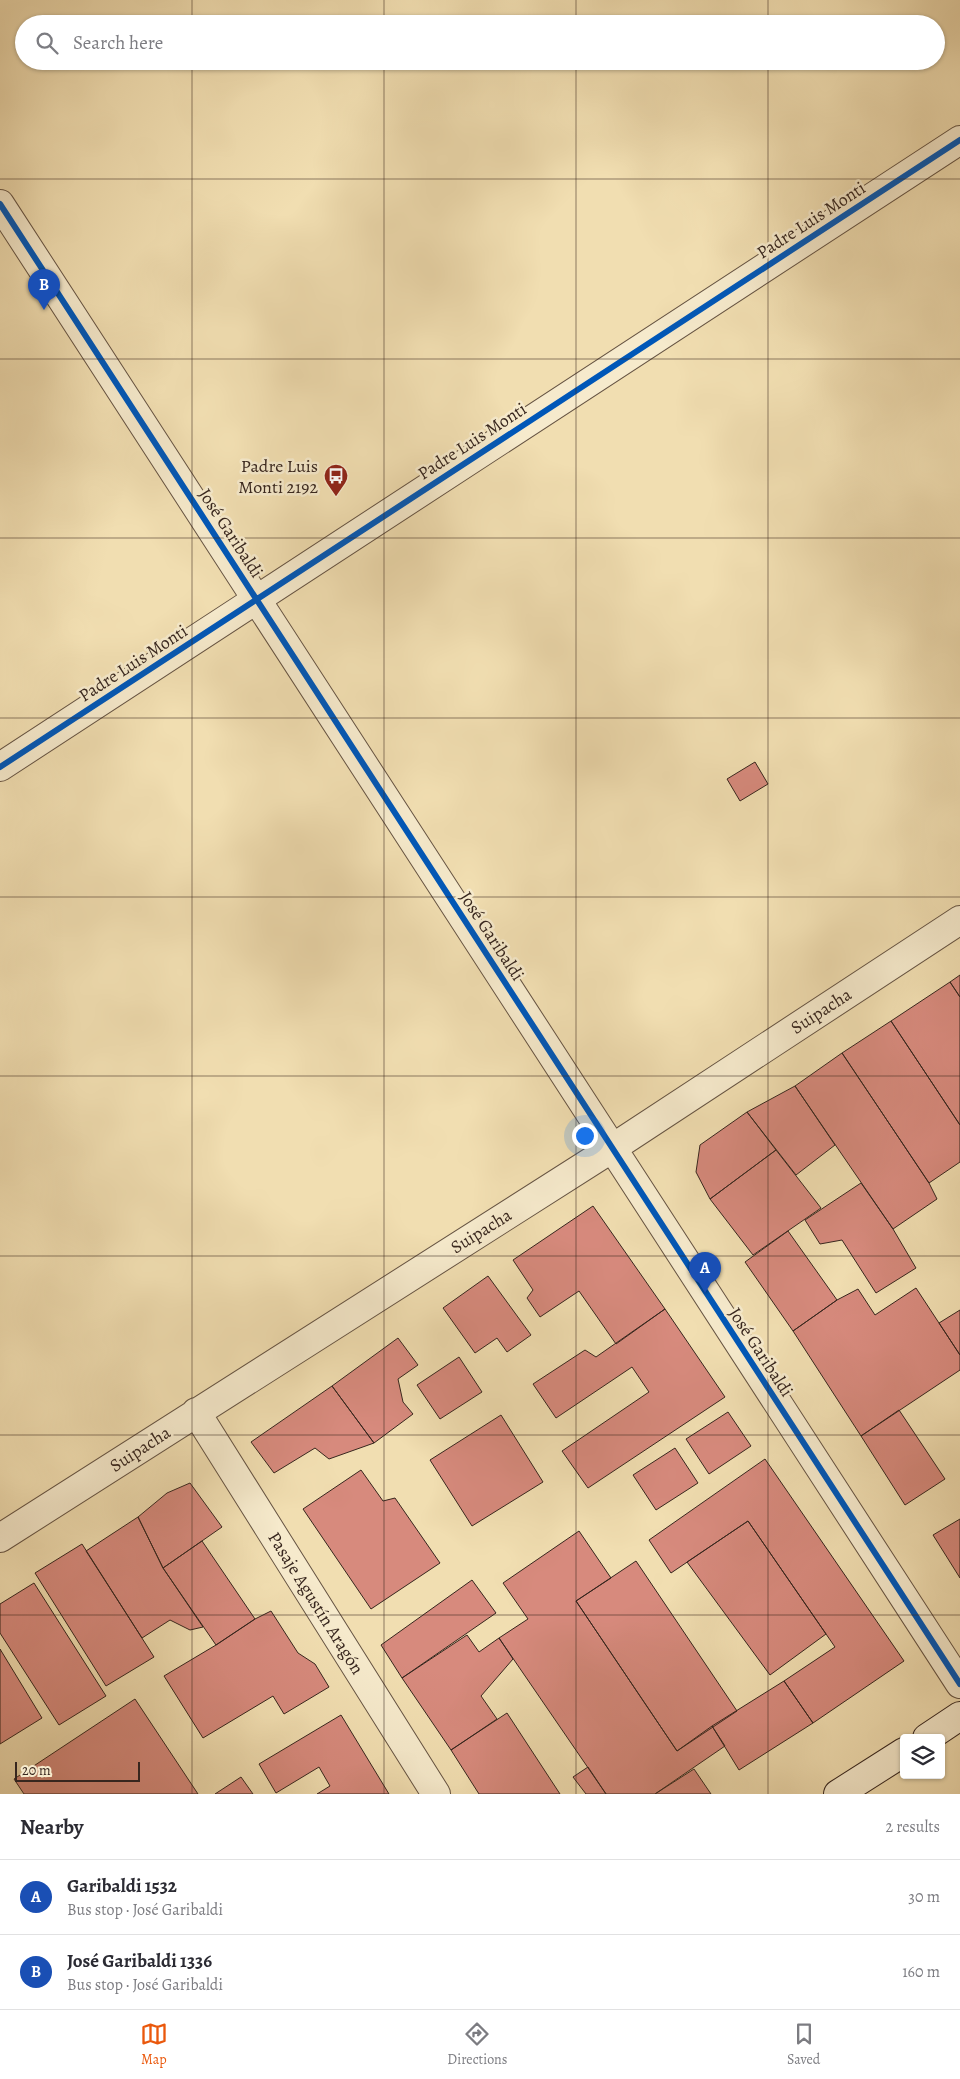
<!DOCTYPE html>
<html lang="en">
<head>
<meta charset="utf-8">
<style>
	body { margin:0; font-family:Alegreya,serif; background:#f7f7f7; color:#2b2b33 }
	.controls { position:absolute; right:15px; bottom:15px; display:grid; overflow:hidden; border-radius:5px; box-shadow:0 1px 4px #0004 }
	.controls button { width:45px; height:45px; display:grid; place-items:center; padding:0; border:0; border-bottom:1px solid #e1e1e2; background:#fff; color:#2b2b33; font:25px sans-serif }
	.scale { position:absolute; left:15px; bottom:12px; width:125px; box-sizing:border-box; padding-left:5px; border:2px solid #37261e; border-top:0; font-size:14px; line-height:18px; white-space:nowrap; color:#37261e; -webkit-text-stroke:4px #f6eacc; paint-order:stroke }
	.you { position:absolute; left:584px; top:1135px; width:18px; height:18px; margin:-12px; border:4px solid #fff; border-radius:50%; background:#1a73e8; box-shadow:0 0 0 8px #1a73e833 }
	.badge { display:grid; place-items:center; width:32px; height:32px; border-radius:50%; background:#ea580c; color:#fff; font-size:16px; font-weight:700 }
	.pin { position:absolute; translate:-50% -41px; filter:drop-shadow(0 1px 2px #0008) }
	.pin::after { content:''; position:absolute; top:26px; width:18px; height:15px; background:inherit; clip-path:polygon(0 0,100% 0,50% 100%) }
	.list { margin:0; padding:0; list-style:none }
	h2 { display:flex; justify-content:space-between; align-items:center; height:65px; margin:0; padding:0 20px; font-size:21px }
	h2 small { font-size:16px; font-weight:400; color:#7c7c81 }
	.list li { display:grid; grid-template-columns:32px 1fr auto; gap:15px; align-items:center; box-sizing:border-box; height:75px; padding:0 20px; border-top:1px solid #e1e1e2 }
	.list b { display:block; font-size:19px; white-space:nowrap }
	.list p { margin:0; font-size:16px; white-space:nowrap; color:#7c7c81 }
	.list em { font-size:16px; font-style:normal; color:#7c7c81 }
	.icon { flex:none; width:28px; height:28px; fill:none; stroke:currentColor; stroke-width:2; stroke-linecap:round; stroke-linejoin:round }
	.map { position:relative; flex:none; width:960px; height:1794px; overflow:hidden }
	.search { position:absolute; background:#fff; box-shadow:0 1px 4px #0004; left:15px; right:15px; top:15px; height:55px; display:flex; align-items:center; gap:12px; box-sizing:border-box; padding:0 18px; border-radius:28px; color:#7c7c81; font-size:19px }
	.sheet { height:215px; background:#fff }
	nav { display:flex; justify-content:space-around; align-items:center; box-sizing:border-box; height:70px; border-top:1px solid #e1e1e2; background:#fff; font-size:14px; color:#7c7c81 }
	nav a { display:grid; justify-items:center; gap:2px }
	nav .on { color:#ea580c }
	.map>svg:first-child { display:block }
	.building { fill:#d78a7d; stroke:#37261e }
	.lines { fill:none; stroke-linecap:round; stroke-linejoin:round }
	.minor-casing { stroke:#665443; stroke-width:30 }
	.secondary-casing { stroke:#37261e; stroke-width:30 }
	.minor { stroke:#f6eacc; stroke-width:28 }
	.secondary { stroke:#f6eacc; stroke-width:28 }
	.cycleway-casing { stroke:#f6eacc; stroke-width:9 }
	.cycleway { stroke:#0057b8; stroke-width:6 }
	.grid { fill:none; stroke:#37261e; stroke-width:1; stroke-opacity:0.55 }
	.labels { text-anchor:middle; dominant-baseline:central; stroke-width:5; stroke-linejoin:round; paint-order:stroke }
	.street-label { font-size:18px; fill:#37261e; stroke:#f6eacc }
	.poi-label { font-size:18px; fill:#37261e; stroke:#f6eacc; text-anchor:end }
</style>
</head>
<body>
<div class="map">
<svg width="960" height="1794" viewBox="0 0 960 1794">
	<rect width="100%" height="100%" fill="#f1deb1"/>
	<filter id="stains"><feTurbulence type="fractalNoise" baseFrequency=".004" numOctaves="4"/><feColorMatrix values="0 0 0 0 .2 0 0 0 0 .09 0 0 0 0 .02 0 0 0 .5 -.17"/></filter>
	<radialGradient id="worn" r=".72"><stop offset=".6" stop-color="#630" stop-opacity="0"/><stop offset="1" stop-color="#630" stop-opacity=".3"/></radialGradient>
	<!-- building -->
	<path class="building" d="M 755,762 L 768,784 L 740,801 L 727,779 Z
		M 960,975 L 960,997 L 950,982 Z
		M 950,982 L 960,997 L 960,1125 L 891,1021 Z
		M 891,1021 L 960,1125 L 960,1162 L 929,1183 L 842,1053 Z
		M 842,1053 L 929,1183 L 937,1199 L 893,1229 L 795,1086 Z
		M 795,1086 L 835,1145 L 796,1175 L 747,1112 Z
		M 747,1112 L 776,1150 L 710,1199 L 696,1172 L 700,1145 Z
		M 776,1150 L 821,1208 L 753,1255 L 710,1199 Z
		M 861,1183 L 893,1229 L 916,1268 L 876,1293 L 842,1240 L 820,1244 L 805,1220 Z
		M 593,1206 L 665,1309 L 616,1344 L 579,1291 L 540,1317 L 527,1298 L 533,1290 L 513,1260 Z
		M 788,1231 L 837,1300 L 793,1331 L 745,1262 Z
		M 488,1276 L 531,1335 L 507,1352 L 497,1338 L 475,1353 L 443,1308 Z
		M 916,1288 L 960,1355 L 960,1370 L 861,1436 L 793,1331 L 837,1300 L 858,1289 L 875,1315 Z
		M 665,1309 L 725,1397 L 588,1488 L 562,1451 L 649,1392 L 632,1367 L 556,1418 L 533,1384 L 585,1350 L 596,1357 Z
		M 960,1310 L 960,1355 L 939,1323 Z
		M 398,1338 L 418,1365 L 398,1379 L 403,1402 L 413,1414 L 374,1443 L 332,1386 Z
		M 459,1357 L 482,1392 L 440,1419 L 417,1385 Z
		M 332,1386 L 374,1443 L 329,1459 L 315,1448 L 274,1473 L 251,1442 Z
		M 899,1410 L 945,1479 L 905,1505 L 861,1436 Z
		M 728,1412 L 751,1446 L 709,1474 L 686,1439 Z
		M 501,1415 L 543,1482 L 472,1526 L 430,1460 Z
		M 675,1448 L 698,1483 L 656,1510 L 633,1475 Z
		M 765,1459 L 904,1661 L 813,1723 L 784,1681 L 835,1647 L 748,1521 L 671,1573 L 649,1540 Z
		M 361,1470 L 383,1501 L 395,1498 L 440,1563 L 371,1609 L 303,1509 Z
		M 190,1483 L 222,1527 L 163,1568 L 138,1517 L 167,1493 Z
		M 138,1517 L 163,1568 L 203,1627 L 190,1630 L 170,1620 L 142,1638 L 86,1551 Z
		M 960,1519 L 960,1578 L 933,1535 Z
		M 748,1521 L 826,1634 L 770,1675 L 687,1562 Z
		M 579,1531 L 611,1578 L 576,1601 L 677,1751 L 712,1726 L 725,1746 L 655,1794 L 606,1794 L 499,1638 L 528,1619 L 503,1583 Z
		M 202,1541 L 255,1619 L 216,1645 L 163,1568 Z
		M 82,1544 L 154,1657 L 106,1686 L 35,1573 Z
		M 636,1561 L 737,1711 L 677,1751 L 576,1601 Z
		M 472,1580 L 496,1613 L 402,1678 L 381,1645 Z
		M 34,1583 L 106,1696 L 59,1725 L 0,1633 L 0,1604 Z
		M 271,1611 L 298,1653 L 315,1664 L 329,1687 L 284,1714 L 273,1696 L 203,1738 L 164,1676 L 216,1645 L 255,1619 Z
		M 467,1635 L 479,1652 L 499,1638 L 513,1659 L 481,1696 L 497,1719 L 451,1750 L 402,1678 Z
		M 0,1649 L 42,1718 L 0,1744 Z
		M 784,1681 L 813,1723 L 739,1770 L 712,1726 Z
		M 135,1699 L 198,1794 L 24,1794 L 14,1779 Z
		M 507,1713 L 560,1794 L 479,1794 L 451,1750 Z
		M 341,1715 L 389,1794 L 317,1794 L 330,1786 L 319,1767 L 276,1793 L 259,1764 Z
		M 588,1767 L 606,1794 L 586,1794 L 573,1777 Z
		M 694,1769 L 711,1794 L 655,1794 Z
		M 241,1777 L 253,1794 L 215,1794 Z"/>
	<g class="lines">
		<defs>
			<path id="minor" d="M 0,204 L 960,1684
				M 0,767 L 960,140
				M 196,1412 L 436,1794
				M 0,1538 L 611,1149 L 960,920"/>
			<path id="secondary" d="M 927,1738 L 960,1716
				M 838,1794 L 904,1752"/>
		</defs>
		<!-- minor casing -->
		<use href="#minor" class="minor-casing"/>
		<!-- secondary casing -->
		<use href="#secondary" class="secondary-casing"/>
		<!-- minor -->
		<use href="#minor" class="minor"/>
		<!-- secondary -->
		<use href="#secondary" class="secondary"/>
		<defs>
			<path id="cycleway" d="M 0,204 L 960,1684
				M 0,767 L 960,140"/>
		</defs>
		<!-- cycleway casing -->
		<use href="#cycleway" class="cycleway-casing"/>
		<!-- cycleway -->
		<use href="#cycleway" class="cycleway"/>
	</g>
	<!-- grid -->
	<path class="grid" d="M 192,0 L 192,24M 384,0 L 384,24M 576,0 L 576,24M 768,0 L 768,24M 192,61 L 192,1794M 384,61 L 384,1794M 576,61 L 576,1794M 768,61 L 768,1794M 0,179 L 960,179M 0,359 L 960,359M 0,538 L 960,538M 0,718 L 960,718M 0,897 L 960,897M 0,1076 L 960,1076M 0,1256 L 960,1256M 0,1435 L 960,1435M 0,1615 L 960,1615"/>
	<!-- icons -->
	<defs>
		<symbol id="bus-pin" viewBox="-11 -11 22 30"><path d="M0 17L-7.5 6A9.5 9.5 0 1 1 7.5 6Z" fill="#8f2418" stroke="#f6eacc"/><path d="M-5-6H5V4H4V6H2V4H-2V6H-4V4H-5ZM-3.5-4V0h7V-4ZM-3.5 1.2v1.5H-2V1.2ZM2 1.2v1.5H3.5V1.2Z" fill="#fff"/></symbol>
	</defs>
	<g fill-rule="evenodd">
		<use href="#bus-pin" x="322" y="462" width="28" height="38"/>
	</g>
	<g class="labels">
		<!-- street labels -->
		<g class="street-label">
			<text transform="translate(811 220) rotate(-33)">Padre Luis Monti</text>
			<text transform="translate(472 441) rotate(-33)">Padre Luis Monti</text>
			<text transform="translate(231 533) rotate(57)">José Garibaldi</text>
			<text transform="translate(133 663) rotate(-33)">Padre Luis Monti</text>
			<text transform="translate(492 936) rotate(57)">José Garibaldi</text>
			<text transform="translate(821 1011) rotate(-33)">Suipacha</text>
			<text transform="translate(481 1231) rotate(-32)">Suipacha</text>
			<text transform="translate(761 1352) rotate(57)">José Garibaldi</text>
			<text transform="translate(140 1449) rotate(-33)">Suipacha</text>
			<text transform="translate(316 1603) rotate(58)">Pasaje Agustín Aragón</text>
		</g>
		<!-- poi labels -->
		<g class="poi-label">
			<text x="318" y="466">Padre Luis<tspan x="318" dy="21">Monti 2192</tspan></text>
		</g>
	</g>
	<rect width="100%" height="100%" filter="url(#stains)"/>
	<rect width="100%" height="100%" fill="url(#worn)"/>
</svg>
<div class="controls">
<button><svg class="icon" aria-label="layers" viewBox="0 0 24 24"><path d="M12 4l9 5-9 5-9-5zM3 14l9 5 9-5"/></svg></button>
</div>
<div class="scale">20 m</div>
<div class="you"></div>
<div class="pin badge" style="left:705px;top:1293px;background:#1a4fb4">A</div>
<div class="pin badge" style="left:44px;top:310px;background:#1a4fb4">B</div>
<div class="search"><svg class="icon" aria-label="search" viewBox="0 0 24 24"><circle cx="10" cy="10" r="6"/><path d="M15 15l6 6"/></svg>Search here</div>
</div>
<section class="sheet">
<h2>Nearby<small>2 results</small></h2>
<ul class="list">
<li><span class="badge" style="background:#1a4fb4">A</span><div><b>Garibaldi 1532</b><p>Bus stop · José Garibaldi</p></div><em>30 m</em></li>
<li><span class="badge" style="background:#1a4fb4">B</span><div><b>José Garibaldi 1336</b><p>Bus stop · José Garibaldi</p></div><em>160 m</em></li>
</ul>
</section>
<nav>
<a class="on"><svg class="icon" aria-label="map" viewBox="0 0 24 24"><path d="M3 6l6-2 6 2 6-2v14l-6 2-6-2-6 2zM9 4v14M15 6v14"/></svg>Map</a>
<a><svg class="icon" aria-label="directions" viewBox="0 0 24 24"><path d="M12 3l9 9-9 9-9-9zM9 14v-3h6M13 9l2 2-2 2"/></svg>Directions</a>
<a><svg class="icon" aria-label="saved" viewBox="0 0 24 24"><path d="M7 4h10v16l-5-4-5 4z"/></svg>Saved</a>
</nav>
</body>
</html>
